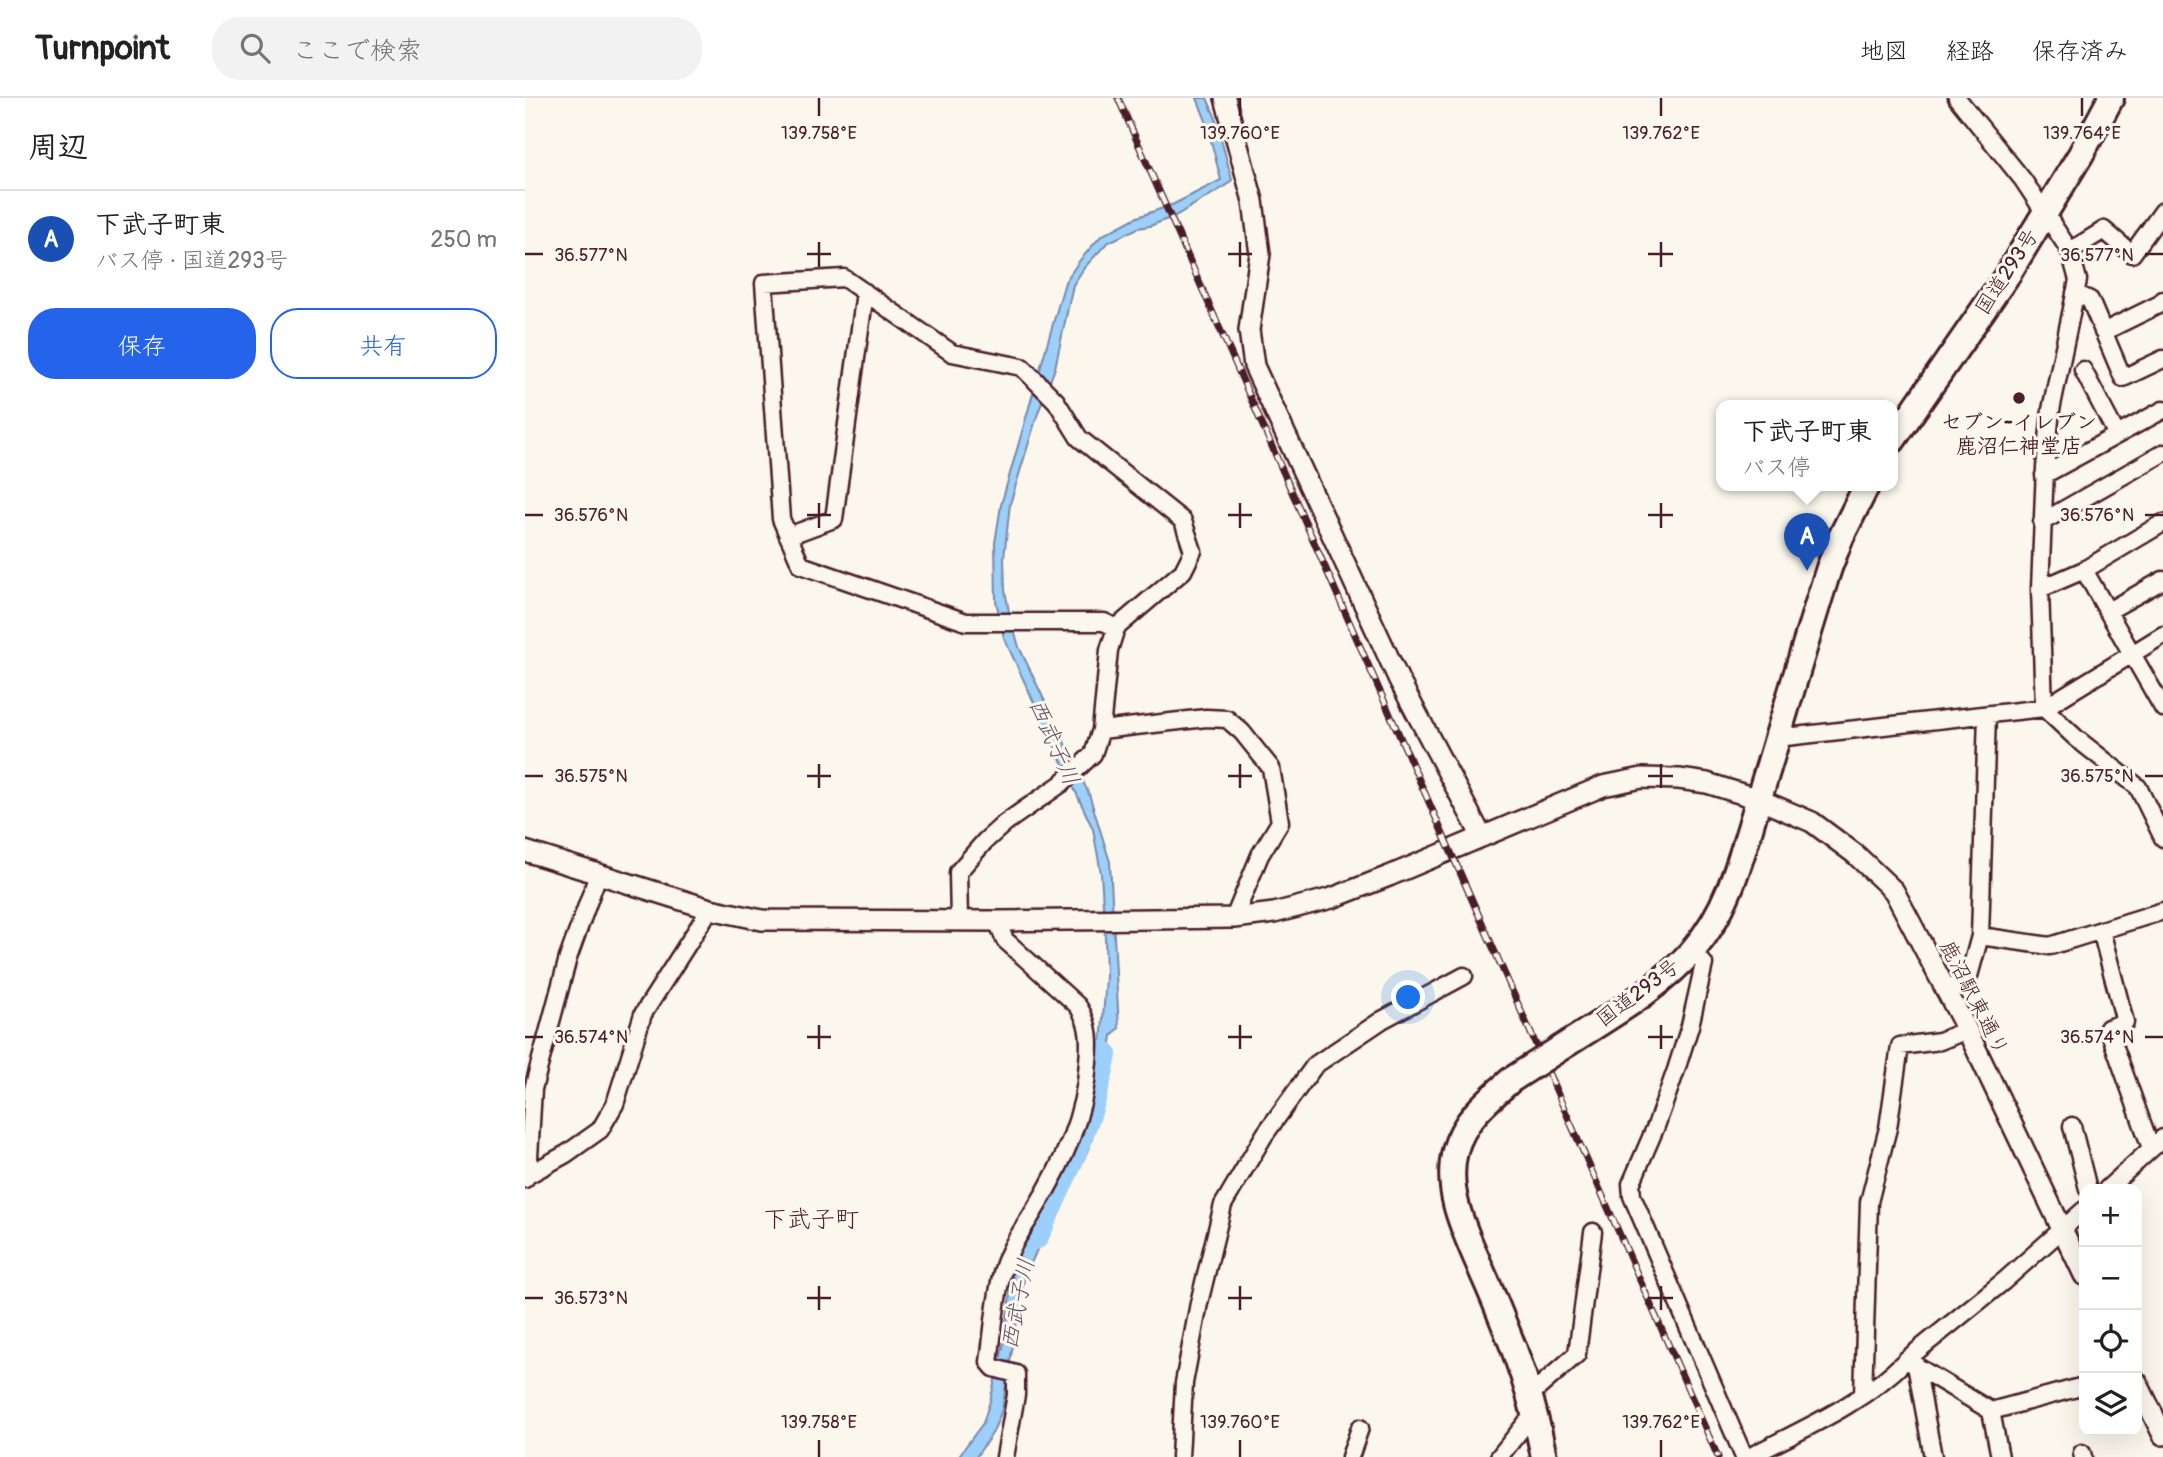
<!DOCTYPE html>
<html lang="ja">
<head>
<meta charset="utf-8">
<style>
	body { margin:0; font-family:Pangolin,"Klee One",sans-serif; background:#f2f2f2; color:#222 }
	.controls { position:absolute; right:21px; bottom:21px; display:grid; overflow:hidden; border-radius:14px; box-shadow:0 7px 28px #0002 }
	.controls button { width:63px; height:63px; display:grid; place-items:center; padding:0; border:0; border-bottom:2px solid #e0e0e0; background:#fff; color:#222; font:35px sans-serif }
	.you { position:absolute; left:884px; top:900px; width:24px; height:24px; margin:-18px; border:5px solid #fff; border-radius:50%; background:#1a73e8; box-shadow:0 0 0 10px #1a73e833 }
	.badge { display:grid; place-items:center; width:46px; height:46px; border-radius:50%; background:#2563eb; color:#fff; font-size:23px; font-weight:700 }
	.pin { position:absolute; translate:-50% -58px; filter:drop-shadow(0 2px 4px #0008) }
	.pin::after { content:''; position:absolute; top:37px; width:24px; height:21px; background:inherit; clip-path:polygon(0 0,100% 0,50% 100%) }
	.popup { position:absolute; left:1191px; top:302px; width:182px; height:91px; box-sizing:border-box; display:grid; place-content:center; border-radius:14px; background:#fff; filter:drop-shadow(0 2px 5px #0005); font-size:23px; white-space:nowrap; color:#767676 }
	.popup b { font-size:26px; color:#222 }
	.popup::after { content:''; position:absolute; left:50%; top:100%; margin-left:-14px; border:14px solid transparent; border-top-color:#fff }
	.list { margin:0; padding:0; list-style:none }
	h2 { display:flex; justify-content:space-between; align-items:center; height:91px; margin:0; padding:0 28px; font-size:30px }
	h2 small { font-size:23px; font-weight:400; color:#767676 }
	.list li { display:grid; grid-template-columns:46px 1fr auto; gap:21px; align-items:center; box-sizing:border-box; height:98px; padding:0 28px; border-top:2px solid #e0e0e0 }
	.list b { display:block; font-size:26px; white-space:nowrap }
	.list p { margin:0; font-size:23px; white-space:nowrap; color:#767676 }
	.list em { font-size:23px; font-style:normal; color:#767676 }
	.actions { display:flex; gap:14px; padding:21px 28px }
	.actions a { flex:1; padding:16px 0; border:2px solid #2563eb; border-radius:28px; text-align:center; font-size:24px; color:#2563eb }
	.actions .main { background:#2563eb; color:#fff }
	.icon { flex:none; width:38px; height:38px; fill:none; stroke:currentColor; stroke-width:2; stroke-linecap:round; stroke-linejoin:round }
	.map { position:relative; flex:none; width:1638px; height:1359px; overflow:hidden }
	header { display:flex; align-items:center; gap:42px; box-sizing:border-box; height:98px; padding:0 35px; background:#fff; border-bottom:2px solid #e0e0e0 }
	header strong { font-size:33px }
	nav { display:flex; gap:38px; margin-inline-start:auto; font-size:24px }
	.search { width:490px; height:63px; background:#f2f2f2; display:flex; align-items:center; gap:18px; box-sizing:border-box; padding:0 24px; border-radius:28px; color:#767676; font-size:26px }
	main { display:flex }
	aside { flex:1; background:#fff }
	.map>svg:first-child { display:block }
	.water { fill:#9ccff9; stroke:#7b89a7; stroke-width:2 }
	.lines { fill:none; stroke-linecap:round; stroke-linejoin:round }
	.river { stroke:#9ccff9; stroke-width:28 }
	.minor-casing { stroke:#4a1f2b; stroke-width:21 }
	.tertiary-casing { stroke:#4a1f2b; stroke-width:24 }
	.trunk-casing { stroke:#4a1f2b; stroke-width:30 }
	.minor { stroke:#fbf7ec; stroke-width:16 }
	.tertiary { stroke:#fbf7ec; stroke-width:19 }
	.trunk { stroke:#fbf7ec; stroke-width:24 }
	.rail-casing { stroke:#4a1f2b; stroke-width:7 }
	.rail { stroke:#fbf7ec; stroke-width:4.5; stroke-dasharray:13; stroke-linecap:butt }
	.trunk-bridge-casing { stroke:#4a1f2b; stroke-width:30; stroke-linecap:butt }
	.trunk-bridge { stroke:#fbf7ec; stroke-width:24 }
	.ticks { fill:none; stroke:#4a1f2b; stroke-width:2.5 }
	.poi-dot { fill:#4a1f2b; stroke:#fbf7ec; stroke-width:2.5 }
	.labels { text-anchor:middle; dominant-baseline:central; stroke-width:6; stroke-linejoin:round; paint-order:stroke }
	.street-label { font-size:21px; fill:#4a1f2b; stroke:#fbf7ec }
	.poi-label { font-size:21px; font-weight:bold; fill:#4a1f2b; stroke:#fbf7ec }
	.water-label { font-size:23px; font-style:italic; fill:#635469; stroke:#fbf7ec }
	.quarter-label { font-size:24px; fill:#4a1f2b; stroke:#fbf7ec }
	.ticks-label { font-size:18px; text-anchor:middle; fill:#4a1f2b; stroke:#fbf7ec; stroke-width:6; stroke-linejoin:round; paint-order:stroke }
</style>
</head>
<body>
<header>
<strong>Turnpoint</strong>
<div class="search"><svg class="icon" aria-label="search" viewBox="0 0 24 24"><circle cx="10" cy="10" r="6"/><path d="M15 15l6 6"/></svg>ここで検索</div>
<nav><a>地図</a><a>経路</a><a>保存済み</a></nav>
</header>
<main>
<aside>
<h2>周辺<small></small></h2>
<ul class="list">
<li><span class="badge" style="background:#1a4fb4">A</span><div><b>下武子町東</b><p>バス停 · 国道293号</p></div><em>250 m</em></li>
</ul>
<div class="actions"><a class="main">保存</a><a>共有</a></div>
</aside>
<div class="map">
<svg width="1638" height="1359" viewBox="0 0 1638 1359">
	<rect width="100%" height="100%" fill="#fbf7ec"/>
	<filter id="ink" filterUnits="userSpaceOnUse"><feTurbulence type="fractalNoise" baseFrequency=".0143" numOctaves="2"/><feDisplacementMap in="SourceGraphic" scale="14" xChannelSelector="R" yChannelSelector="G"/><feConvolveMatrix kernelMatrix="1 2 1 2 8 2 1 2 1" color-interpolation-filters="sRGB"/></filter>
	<g filter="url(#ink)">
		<!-- water -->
		<path class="water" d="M 672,0 L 682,0 L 690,18 L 707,82 L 699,89 L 650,118 L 625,128 L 613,130 L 582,145 L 559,170 L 548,187 L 530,270 L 513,315 L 485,406 L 479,460 L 480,492 L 484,514 L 494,549 L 564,696 L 585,764 L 594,930 L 587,938 L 580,987 L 566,1045 L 550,1081 L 532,1106 L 499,1181 L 477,1312 L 468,1334 L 451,1359 L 433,1359 L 458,1325 L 465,1303 L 478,1249 L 488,1175 L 498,1148 L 551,1057 L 561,1028 L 569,1001 L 577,934 L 581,879 L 580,839 L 576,775 L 568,731 L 479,540 L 471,503 L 470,445 L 476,407 L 540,184 L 555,162 L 576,138 L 610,120 L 649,106 L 696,82 L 681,23 Z"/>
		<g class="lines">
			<!-- river -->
			<path class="river" d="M 510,1138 C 537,1079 566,1021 578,957"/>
			<defs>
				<path id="minor" d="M 1432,0 L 1498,82 L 1545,153 L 1553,182 L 1526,312 L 1520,370 L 1515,491 L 1519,610 L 1551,640 L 1613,689 L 1638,740
					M 1545,153 L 1579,132 L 1607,156 L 1638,113
					M 319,180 L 427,255 L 497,269 L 531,303 L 554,340 L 658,423 L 668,453 L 658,473 L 591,530 L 579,524 L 441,524 L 276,467 L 256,421 L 239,185 Z
					M 1550,195 L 1565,202 L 1598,280 L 1638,261
					M 1578,234 L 1635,206 L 1638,202
					M 1558,272 L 1592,337
					M 1519,377 L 1638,312
					M 1517,424 L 1638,355
					M 263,438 L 309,421 L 340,194
					M 1559,472 L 1638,610
					M 1515,491 L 1559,472 L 1638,425
					M 1583,513 L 1638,482
					M 576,632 L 681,620 L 702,621 L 717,634 L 746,670 L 755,724 L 735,757 L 709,820
					M 1252,640 L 1519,610 L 1638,537
					M 434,822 L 433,774 L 460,743 L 480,725 L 536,686 L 568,656 L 576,632 L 584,552 L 591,530
					M 472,823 L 480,842 L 553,908 C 565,926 565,943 563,964 C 560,1019 537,1067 509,1113 C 497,1133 483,1151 477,1175 C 470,1203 468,1235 464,1264 L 469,1270 L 491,1276 L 491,1297 L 480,1359
					M 1576,832 L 1600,924 L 1583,930 L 1626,1050
					M 1455,838 L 1525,848 L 1638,813
					M 1168,853 L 1179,866 L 1165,928 L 1151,972 L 1131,1028 L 1106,1086 L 1107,1098 L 1219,1359
					M 1420,893 L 1444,878 L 1455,838 L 1462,617
					M 1547,1028 L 1563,1091
					M 3,1077 L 41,1056 L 75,1032 L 90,1006 L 118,916 L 185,811
					M 0,1081 L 3,1077 L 8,991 L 43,860 L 73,777
					M 1582,1091 L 1638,1040
					M 1381,1262 L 1466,1313 L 1475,1359
					M 1391,1267 L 1408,1359
					M 1005,1297 L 1052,1256 L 1068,1134
					M 1338,1297 L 1344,1104 L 1363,1030 L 1375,948 L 1415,943 L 1442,932
					M 1466,1313 L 1559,1288
					M 1557,1355 L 1558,1359
					M 655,1359 L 659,1285 L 674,1205 L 698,1107 L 740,1036 L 790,967 L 857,922 L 939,878
					M 825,1359 L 835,1330
					M 974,1359 L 1009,1315
					M 1224,1359 C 1278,1331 1339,1305 1381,1262 L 1479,1183 L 1559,1112"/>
				<path id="tertiary" d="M 700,0 L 728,103 L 735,156 L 724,232 L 729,268 L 874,582 L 957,739
					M 0,753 L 185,811 L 237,822 L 472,823 L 709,820 L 749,815 L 807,800 L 864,778 L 1078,688 L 1117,680 L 1154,681 L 1182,685 L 1233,701 L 1287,724 L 1330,756 L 1369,793 L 1442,932 L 1559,1177
					M 1612,1284 L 1638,1337"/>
				<path id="trunk" d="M 1368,342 L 1483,176 L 1556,56 L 1586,0
					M 1045,944 C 1087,917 1135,890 1168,852 C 1208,807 1220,743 1238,687 C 1260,615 1281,542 1304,470 L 1316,439 L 1342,387
					M 986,982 C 963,1002 938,1022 930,1053 C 919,1096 942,1137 958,1176 C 969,1200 979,1226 989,1251 C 1002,1286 1012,1322 1019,1359"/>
			</defs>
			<!-- minor casing -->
			<use href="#minor" class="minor-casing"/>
			<!-- tertiary casing -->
			<use href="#tertiary" class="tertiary-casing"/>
			<!-- trunk casing -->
			<use href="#trunk" class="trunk-casing"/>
			<!-- minor -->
			<use href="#minor" class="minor"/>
			<!-- tertiary -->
			<use href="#tertiary" class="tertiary"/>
			<!-- trunk -->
			<use href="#trunk" class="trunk"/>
			<defs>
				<path id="rail" d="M 593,0 L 1193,1359"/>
			</defs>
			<!-- rail casing -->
			<use href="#rail" class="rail-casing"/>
			<!-- rail -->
			<use href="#rail" class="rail"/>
			<defs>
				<path id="trunk-bridge" d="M 986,982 L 1045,944"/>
			</defs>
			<!-- trunk-bridge casing -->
			<use href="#trunk-bridge" class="trunk-bridge-casing"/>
			<!-- trunk-bridge -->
			<use href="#trunk-bridge" class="trunk-bridge"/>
		</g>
	</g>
	<!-- ticks -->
	<path class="ticks" d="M 294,0 L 294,18M 715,0 L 715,18M 1136,0 L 1136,18M 1557,0 L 1557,18M 294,144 L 294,169M 715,144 L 715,169M 1136,144 L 1136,169M 0,156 L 18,156M 282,156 L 306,156M 703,156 L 727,156M 1123,156 L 1148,156M 1620,156 L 1638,156M 294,405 L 294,430M 715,405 L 715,430M 1136,405 L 1136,430M 0,417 L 18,417M 282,417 L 306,417M 703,417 L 727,417M 1123,417 L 1148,417M 1620,417 L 1638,417M 294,666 L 294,690M 715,666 L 715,690M 1136,666 L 1136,690M 0,678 L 18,678M 282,678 L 306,678M 703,678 L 727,678M 1123,678 L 1148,678M 1620,678 L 1638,678M 294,927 L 294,951M 715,927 L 715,951M 1136,927 L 1136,951M 0,939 L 18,939M 282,939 L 306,939M 703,939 L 727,939M 1123,939 L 1148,939M 1620,939 L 1638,939M 294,1188 L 294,1212M 715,1188 L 715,1212M 1136,1188 L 1136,1212M 0,1200 L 18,1200M 282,1200 L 306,1200M 703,1200 L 727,1200M 1123,1200 L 1148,1200M 294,1342 L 294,1359M 715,1342 L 715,1359M 1136,1342 L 1136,1359"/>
	<!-- markers -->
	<circle class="poi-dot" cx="1494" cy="300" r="7"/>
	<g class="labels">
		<!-- street labels -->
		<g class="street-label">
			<text transform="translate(1482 174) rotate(-57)">国道293号</text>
			<text transform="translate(1113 895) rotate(-37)">国道293号</text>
			<text transform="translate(1449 900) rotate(63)">鹿沼駅東通り</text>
		</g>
		<!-- poi labels -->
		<g class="poi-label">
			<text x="1494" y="324">セブン-イレブン<tspan x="1494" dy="24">鹿沼仁神堂店</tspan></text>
		</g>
		<!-- water labels -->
		<g class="water-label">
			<text transform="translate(529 644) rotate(66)">西武子川</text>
			<text transform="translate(493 1206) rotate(-79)">西武子川</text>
		</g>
		<!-- quarter labels -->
		<g class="quarter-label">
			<text x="286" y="1121">下武子町</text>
		</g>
	</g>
	<g class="ticks-label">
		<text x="294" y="41">139.758°E</text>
		<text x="715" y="41">139.760°E</text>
		<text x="1136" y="41">139.762°E</text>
		<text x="1557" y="41">139.764°E</text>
		<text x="66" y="163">36.577°N</text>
		<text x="1572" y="163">36.577°N</text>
		<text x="66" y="423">36.576°N</text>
		<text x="1572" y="423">36.576°N</text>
		<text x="66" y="684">36.575°N</text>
		<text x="1572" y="684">36.575°N</text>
		<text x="66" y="945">36.574°N</text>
		<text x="1572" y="945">36.574°N</text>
		<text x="66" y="1206">36.573°N</text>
		<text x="294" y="1330">139.758°E</text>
		<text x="715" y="1330">139.760°E</text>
		<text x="1136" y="1330">139.762°E</text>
	</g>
</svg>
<div class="controls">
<button>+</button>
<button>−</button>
<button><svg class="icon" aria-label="locate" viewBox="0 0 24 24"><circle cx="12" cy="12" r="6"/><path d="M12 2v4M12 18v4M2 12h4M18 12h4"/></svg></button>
<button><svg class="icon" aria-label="layers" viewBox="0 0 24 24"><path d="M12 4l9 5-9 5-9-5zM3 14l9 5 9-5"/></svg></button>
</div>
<div class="you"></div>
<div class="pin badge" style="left:1282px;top:473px;background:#1a4fb4">A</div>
<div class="popup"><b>下武子町東</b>バス停</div>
</div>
</main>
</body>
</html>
